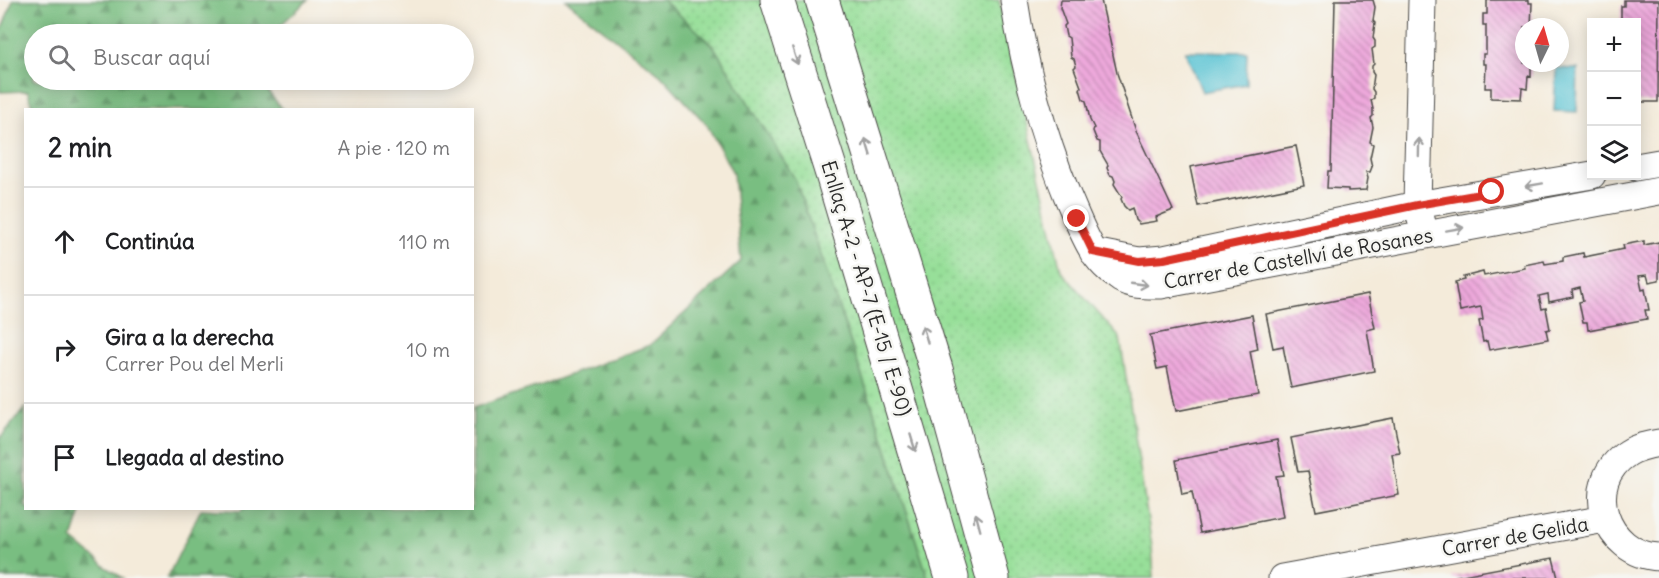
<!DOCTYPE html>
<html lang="es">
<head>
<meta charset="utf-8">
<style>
	body { margin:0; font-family:Delius,sans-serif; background:#f2f2f2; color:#202124 }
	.controls { position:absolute; right:18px; top:18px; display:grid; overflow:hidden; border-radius:0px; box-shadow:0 3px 15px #0003 }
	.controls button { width:54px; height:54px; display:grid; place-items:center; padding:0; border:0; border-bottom:2px solid #e0e0e0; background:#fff; color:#202124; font:30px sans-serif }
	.compass { position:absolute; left:1515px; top:18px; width:54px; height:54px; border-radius:50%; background:#fff; box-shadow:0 3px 15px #0003; rotate:5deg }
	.stop { position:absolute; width:18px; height:18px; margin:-14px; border:4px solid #d93025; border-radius:50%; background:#fff }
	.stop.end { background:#d93025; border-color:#fff; box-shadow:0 2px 6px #0008 }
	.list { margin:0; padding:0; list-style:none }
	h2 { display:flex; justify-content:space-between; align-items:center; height:78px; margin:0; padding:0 24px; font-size:26px }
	h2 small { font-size:20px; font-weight:400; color:#757577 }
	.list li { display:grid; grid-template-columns:39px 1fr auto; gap:18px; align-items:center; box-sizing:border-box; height:108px; padding:0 24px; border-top:2px solid #e0e0e0 }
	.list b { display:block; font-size:22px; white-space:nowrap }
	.list p { margin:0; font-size:20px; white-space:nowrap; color:#757577 }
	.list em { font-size:20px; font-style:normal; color:#757577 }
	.icon { flex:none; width:33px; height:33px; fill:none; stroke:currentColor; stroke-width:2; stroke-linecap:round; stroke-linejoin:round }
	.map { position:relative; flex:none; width:1659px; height:578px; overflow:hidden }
	.search { position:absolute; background:#fff; box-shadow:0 3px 15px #0003; left:24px; top:24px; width:450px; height:66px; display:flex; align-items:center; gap:15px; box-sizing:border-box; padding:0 21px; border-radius:33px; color:#757577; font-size:22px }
	.panel { position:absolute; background:#fff; box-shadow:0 3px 15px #0003; left:24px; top:108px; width:450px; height:402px; border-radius:0px }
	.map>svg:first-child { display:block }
	.green { fill:url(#green-dots); stroke:#618562; stroke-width:1.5 }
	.forest { fill:url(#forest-firs); stroke:#527456; stroke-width:1.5 }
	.water { fill:#58c3d3; stroke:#42777f; stroke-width:1.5 }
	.building { fill:url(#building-back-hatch) }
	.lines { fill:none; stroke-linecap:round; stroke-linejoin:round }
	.minor-casing { stroke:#494845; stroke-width:29 }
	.motorway-casing { stroke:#494845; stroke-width:35 }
	.minor { stroke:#fff; stroke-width:27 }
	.motorway { stroke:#fff; stroke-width:33 }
	.oneway { stroke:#a0a0a0 }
	.route { stroke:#d93025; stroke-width:8 }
	.labels { text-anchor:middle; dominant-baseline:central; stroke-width:5; stroke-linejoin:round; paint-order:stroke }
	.street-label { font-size:20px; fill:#2b2b2b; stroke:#f6f6f2 }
</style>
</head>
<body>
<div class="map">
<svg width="1659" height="578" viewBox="0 0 1659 578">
	<defs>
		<pattern id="green-dots" width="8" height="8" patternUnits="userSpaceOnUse" patternTransform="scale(1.5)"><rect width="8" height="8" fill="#97df99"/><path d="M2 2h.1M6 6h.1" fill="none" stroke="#82c084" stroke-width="1.8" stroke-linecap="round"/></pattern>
		<pattern id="forest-firs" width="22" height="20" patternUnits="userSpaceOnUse" patternTransform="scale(1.5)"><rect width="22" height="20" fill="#79be81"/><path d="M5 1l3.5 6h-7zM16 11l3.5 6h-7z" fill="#639b6a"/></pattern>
		<pattern id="building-back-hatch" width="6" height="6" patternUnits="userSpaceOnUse" patternTransform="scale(1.5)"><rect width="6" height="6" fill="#eea9dc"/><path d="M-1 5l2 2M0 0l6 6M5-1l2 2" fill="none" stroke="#c18ab3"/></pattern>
	</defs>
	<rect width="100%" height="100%" fill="#f6f6f2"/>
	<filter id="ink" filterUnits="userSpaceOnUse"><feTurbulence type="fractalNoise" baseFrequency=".0167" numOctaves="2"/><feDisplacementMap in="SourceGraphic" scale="12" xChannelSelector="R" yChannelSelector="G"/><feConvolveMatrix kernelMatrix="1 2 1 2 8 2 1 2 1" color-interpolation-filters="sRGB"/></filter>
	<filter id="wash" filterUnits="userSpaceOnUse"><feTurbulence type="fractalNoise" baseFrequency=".008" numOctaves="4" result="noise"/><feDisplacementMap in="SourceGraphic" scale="24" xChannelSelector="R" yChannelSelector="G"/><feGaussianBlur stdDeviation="1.35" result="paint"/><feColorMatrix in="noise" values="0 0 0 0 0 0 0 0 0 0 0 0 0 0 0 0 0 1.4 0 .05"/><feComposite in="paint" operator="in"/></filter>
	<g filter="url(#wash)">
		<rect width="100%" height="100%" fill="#f4ebda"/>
		<!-- green -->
		<path class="green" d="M 663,0 L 999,0 L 1061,271 L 1120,338 L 1152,547 L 1154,578 L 928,578 L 885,444 L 795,179 Z"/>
		<!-- forest -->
		<path class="forest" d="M 13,0 L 308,0 L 274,31 L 273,34 L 34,34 L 34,80 L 266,80 L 265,88 L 283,110 L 33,109 L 28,91 L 0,92 L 0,34 Z
			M 566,0 L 663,0 L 713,45 L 795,179 L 885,444 L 928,578 L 167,578 L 201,509 L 241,511 L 243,508 L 472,508 L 473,408 L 545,384 L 650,345 L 741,261 L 733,173 L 707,125 L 661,75 Z
			M 25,408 L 26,508 L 82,509 L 72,539 L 107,568 L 123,578 L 0,578 L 0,438 Z"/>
		<!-- water -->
		<path class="water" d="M 1185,51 L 1247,52 L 1246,84 L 1202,92 Z
			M 1556,68 L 1578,69 L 1577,112 L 1554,111 Z"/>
		<g id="blocks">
			<!-- building -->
			<path class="building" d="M 1061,0 L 1101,0 L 1117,73 L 1136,131 L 1173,210 L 1156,217 L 1157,221 L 1139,224 L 1135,220 L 1132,208 L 1128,210 L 1124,206 L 1121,199 L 1122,197 L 1114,184 L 1115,181 L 1113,176 L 1110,175 L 1107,168 L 1108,165 L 1100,151 L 1100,142 L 1097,141 L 1093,131 L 1094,128 L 1090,120 L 1086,101 L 1083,99 L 1080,89 L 1081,87 L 1074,68 L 1076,66 L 1074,59 L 1071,57 L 1069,38 L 1066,36 L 1064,26 L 1066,24 L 1060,8 Z
				M 1335,0 L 1373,0 L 1375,7 L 1373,21 L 1375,23 L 1373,38 L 1375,41 L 1375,47 L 1372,49 L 1374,64 L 1372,66 L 1372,72 L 1374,75 L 1372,89 L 1374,92 L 1374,98 L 1371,100 L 1373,109 L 1373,116 L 1371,118 L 1373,127 L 1370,142 L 1373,144 L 1370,158 L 1372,167 L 1370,172 L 1366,172 L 1368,178 L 1366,190 L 1348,191 L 1348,189 L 1327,188 L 1328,171 L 1331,171 Z
				M 1487,0 L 1529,0 L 1529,3 L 1532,3 L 1531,27 L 1524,27 L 1524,63 L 1531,63 L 1531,77 L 1528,76 L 1527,89 L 1522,88 L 1521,99 L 1491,98 L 1491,88 L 1485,88 L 1486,64 L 1483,64 L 1483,54 L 1486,54 L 1486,25 L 1483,25 L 1483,14 L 1487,14 Z
				M 1624,0 L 1659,0 L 1658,102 L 1636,102 L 1636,22 L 1621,22 L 1621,6 L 1624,6 Z
				M 1296,146 L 1304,185 L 1198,206 L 1190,167 Z
				M 1644,241 L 1644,245 L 1659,242 L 1659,280 L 1649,282 L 1647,275 L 1639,276 L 1642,290 L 1645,289 L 1649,310 L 1645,310 L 1647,319 L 1588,330 L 1587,322 L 1583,322 L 1579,302 L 1583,301 L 1580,288 L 1572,290 L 1573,297 L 1549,302 L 1548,294 L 1539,296 L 1542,309 L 1546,308 L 1550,329 L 1546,330 L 1548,339 L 1489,350 L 1487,341 L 1483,342 L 1479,321 L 1483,320 L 1481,307 L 1460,311 L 1455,282 L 1464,280 L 1463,277 L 1483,272 L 1484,276 L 1525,268 L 1524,265 L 1544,261 L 1545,264 L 1563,261 L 1563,257 L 1583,253 L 1584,257 L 1624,249 L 1623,245 Z
				M 1368,294 L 1375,328 L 1367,330 L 1374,371 L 1291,388 L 1283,346 L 1273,348 L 1266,314 Z
				M 1252,315 L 1258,349 L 1250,351 L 1258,395 L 1176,411 L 1167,367 L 1157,369 L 1150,335 Z
				M 1393,418 L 1400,453 L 1392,454 L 1399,495 L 1316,511 L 1308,471 L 1298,472 L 1291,438 Z
				M 1277,440 L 1284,475 L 1276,476 L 1283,517 L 1200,533 L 1192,492 L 1182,494 L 1176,460 Z
				M 1553,558 L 1558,578 L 1452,578 L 1452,577 Z"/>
		</g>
	</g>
	<g filter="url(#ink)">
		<use href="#blocks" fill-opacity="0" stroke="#494845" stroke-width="1.5"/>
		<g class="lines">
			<defs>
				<path id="minor" d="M 1014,0 C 1024,66 1042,133 1067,195 C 1075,213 1082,232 1092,249 C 1098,260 1110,272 1121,279 C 1133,286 1147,285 1161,285 L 1659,191
					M 1422,0 L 1417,205 L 1422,223
					M 1636,167 L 1659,163
					M 1093,252 L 1139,261 L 1164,259 L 1417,205 L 1592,175
					M 1659,443 C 1648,445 1637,447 1628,453 C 1580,483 1605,555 1659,557
					M 1282,578 L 1605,519"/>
				<path id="motorway" d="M 777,0 L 832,174 L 952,578
					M 822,0 L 936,369 L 993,578"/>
			</defs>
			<!-- minor casing -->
			<use href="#minor" class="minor-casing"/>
			<!-- motorway casing -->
			<use href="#motorway" class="motorway-casing"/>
			<!-- minor -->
			<use href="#minor" class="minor"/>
			<!-- motorway -->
			<use href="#motorway" class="motorway"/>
		</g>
		<!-- one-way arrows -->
		<defs><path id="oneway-shaft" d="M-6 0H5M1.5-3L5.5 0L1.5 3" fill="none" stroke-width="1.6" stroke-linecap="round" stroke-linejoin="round" transform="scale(1.5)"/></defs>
		<g class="oneway">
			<use href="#oneway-shaft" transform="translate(795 56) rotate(72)"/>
			<use href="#oneway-shaft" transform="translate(868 147) rotate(-107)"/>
			<use href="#oneway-shaft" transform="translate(1419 147) rotate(-89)"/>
			<use href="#oneway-shaft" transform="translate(1534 185) rotate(170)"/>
			<use href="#oneway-shaft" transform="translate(1455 229) rotate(-10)"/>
			<use href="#oneway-shaft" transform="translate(1139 284) rotate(8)"/>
			<use href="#oneway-shaft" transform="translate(925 334) rotate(-107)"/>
			<use href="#oneway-shaft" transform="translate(913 443) rotate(73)"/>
			<use href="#oneway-shaft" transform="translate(978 522) rotate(-105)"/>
		</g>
	</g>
	<g class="lines" filter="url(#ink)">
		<!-- route -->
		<path class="route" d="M 1077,219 L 1093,252 L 1139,261 L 1164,259 L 1417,205 L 1492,192"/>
	</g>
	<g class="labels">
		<!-- street labels -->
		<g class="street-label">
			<text transform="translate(1298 258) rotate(-10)">Carrer de Castellví de Rosanes</text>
			<text transform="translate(867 288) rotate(73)">Enllaç A-2 - AP-7 (E-15 / E-90)</text>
			<text transform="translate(1515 536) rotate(-10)">Carrer de Gelida</text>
		</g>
	</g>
</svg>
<div class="controls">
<button>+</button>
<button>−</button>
<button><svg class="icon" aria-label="layers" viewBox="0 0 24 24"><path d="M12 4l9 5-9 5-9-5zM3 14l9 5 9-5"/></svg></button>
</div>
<svg class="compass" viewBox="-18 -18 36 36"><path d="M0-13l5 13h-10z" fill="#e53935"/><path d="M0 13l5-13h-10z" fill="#757577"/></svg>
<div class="stop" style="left:1492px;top:192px"></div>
<div class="stop end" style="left:1077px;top:219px"></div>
<div class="search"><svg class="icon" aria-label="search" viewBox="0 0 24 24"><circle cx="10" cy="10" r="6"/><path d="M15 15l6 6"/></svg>Buscar aquí</div>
<section class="panel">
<h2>2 min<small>A pie · 120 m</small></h2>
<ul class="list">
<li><svg class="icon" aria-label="ahead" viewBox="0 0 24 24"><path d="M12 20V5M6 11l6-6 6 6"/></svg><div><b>Continúa</b></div><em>110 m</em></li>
<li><svg class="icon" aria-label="right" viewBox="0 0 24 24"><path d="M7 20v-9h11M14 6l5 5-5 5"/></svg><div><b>Gira a la derecha</b><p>Carrer Pou del Merli</p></div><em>10 m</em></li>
<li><svg class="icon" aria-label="arrive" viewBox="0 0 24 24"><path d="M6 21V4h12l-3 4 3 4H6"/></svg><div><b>Llegada al destino</b></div></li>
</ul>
</section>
</div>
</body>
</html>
